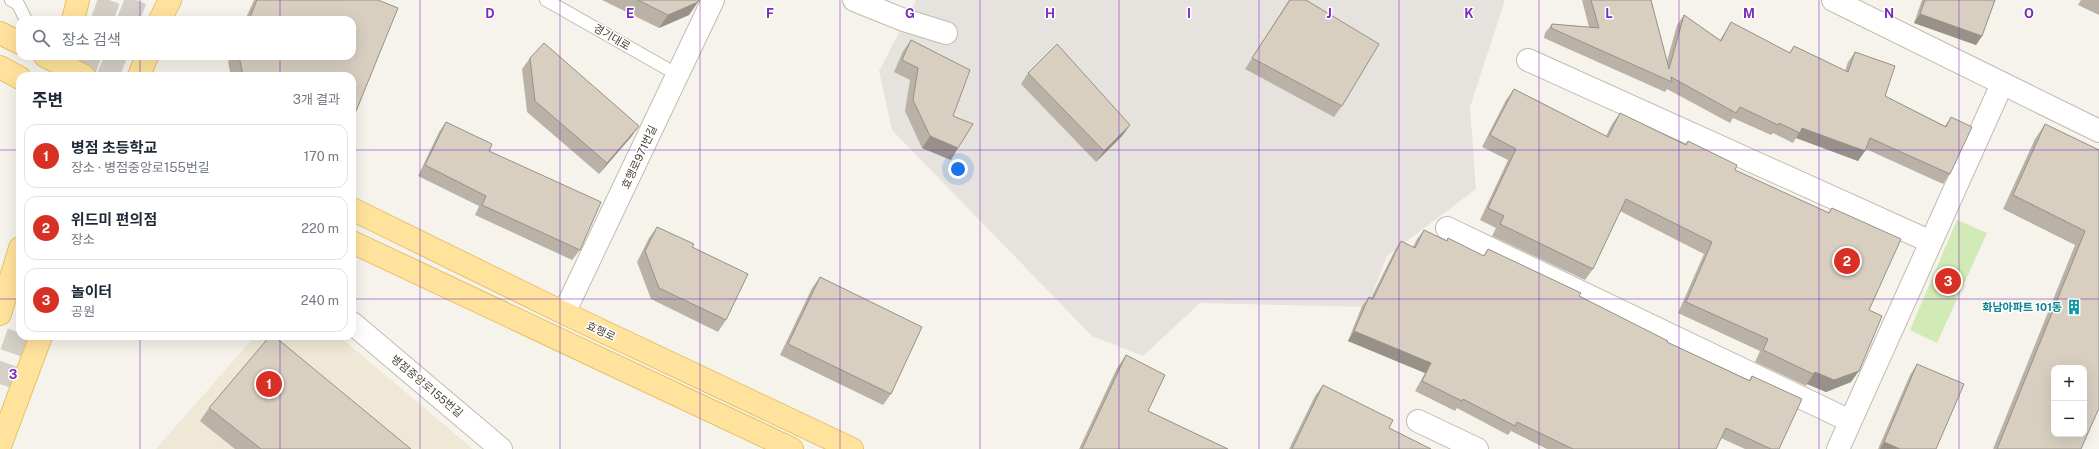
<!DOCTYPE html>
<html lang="ko">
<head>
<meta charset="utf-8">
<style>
	body { margin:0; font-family:"Public Sans","Noto Sans KR",sans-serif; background:#f6f6f7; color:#1f2937 }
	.controls { position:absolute; right:12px; bottom:12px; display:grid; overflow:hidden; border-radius:8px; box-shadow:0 4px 16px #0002 }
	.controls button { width:36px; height:36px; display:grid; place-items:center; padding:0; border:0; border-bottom:1px solid #e0e1e3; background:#fff; color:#1f2937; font:20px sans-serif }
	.you { position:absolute; left:958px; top:169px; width:14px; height:14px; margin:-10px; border:3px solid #fff; border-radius:50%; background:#1a73e8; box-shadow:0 0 0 6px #1a73e833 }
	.badge { display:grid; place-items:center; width:26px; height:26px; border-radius:50%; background:#d93025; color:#fff; font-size:13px; font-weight:700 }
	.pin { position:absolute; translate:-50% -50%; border:2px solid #fff; box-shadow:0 1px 4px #0006 }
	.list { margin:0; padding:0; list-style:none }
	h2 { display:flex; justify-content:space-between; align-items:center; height:52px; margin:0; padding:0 16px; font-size:17px }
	h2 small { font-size:13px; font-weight:400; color:#747a83 }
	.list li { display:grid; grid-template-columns:26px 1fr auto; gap:12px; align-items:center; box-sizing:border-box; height:64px; margin:0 8px 8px; padding:0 8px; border:1px solid #e0e1e3; border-radius:12px }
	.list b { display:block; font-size:15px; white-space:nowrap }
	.list p { margin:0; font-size:13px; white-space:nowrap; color:#747a83 }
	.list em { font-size:13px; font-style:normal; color:#747a83 }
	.icon { flex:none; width:22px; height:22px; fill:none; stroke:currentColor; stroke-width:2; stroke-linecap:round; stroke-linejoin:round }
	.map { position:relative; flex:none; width:2099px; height:449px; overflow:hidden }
	.search { position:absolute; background:#fff; box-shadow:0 4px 16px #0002; left:16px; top:16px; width:340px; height:44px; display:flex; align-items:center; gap:10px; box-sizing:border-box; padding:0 14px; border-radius:12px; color:#747a83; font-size:15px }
	.panel { position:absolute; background:#fff; box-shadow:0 4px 16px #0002; left:16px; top:72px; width:340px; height:268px; border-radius:12px }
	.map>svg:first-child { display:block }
	.industrial { fill:#e6e2dd }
	.education { fill:#efe8d6 }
	.green { fill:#d2eab5 }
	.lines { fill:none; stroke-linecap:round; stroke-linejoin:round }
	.primary-tunnel { stroke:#d4d0c8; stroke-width:22; stroke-dasharray:22 11; stroke-linecap:butt }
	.lane-casing { stroke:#c2bbae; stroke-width:14 }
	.street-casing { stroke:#c2bbae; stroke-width:24 }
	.primary-casing { stroke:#e6c16a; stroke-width:24 }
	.lane { stroke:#fff; stroke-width:12 }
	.street { stroke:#fff; stroke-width:22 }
	.primary { stroke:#ffe39c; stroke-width:22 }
	.wall { fill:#bab2a6 }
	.shaded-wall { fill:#979187 }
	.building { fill:#d8cfc1; stroke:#979187; fill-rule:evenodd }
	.grid { fill:none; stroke:#7b2cbf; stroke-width:1; stroke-opacity:0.55 }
	.labels { text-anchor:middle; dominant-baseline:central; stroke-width:3; stroke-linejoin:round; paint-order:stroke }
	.street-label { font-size:11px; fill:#4b4439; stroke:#fff }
	.culture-label { font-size:11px; font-weight:bold; fill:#0d838f; stroke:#fff; text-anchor:end }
	.grid-label { font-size:13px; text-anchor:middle; font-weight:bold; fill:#7b2cbf; stroke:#fff; stroke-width:3; stroke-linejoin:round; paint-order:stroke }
</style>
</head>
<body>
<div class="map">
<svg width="2099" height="449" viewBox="0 0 2099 449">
	<rect width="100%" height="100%" fill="#f6f3ec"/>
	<!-- industrial -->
	<path class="industrial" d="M 916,0 L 1505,0 L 1470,107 L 1476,189 L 1387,256 L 1367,307 L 1200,303 L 1143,356 L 1092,336 L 892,130 L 879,71 Z"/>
	<!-- education -->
	<path class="education" d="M 255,336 L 339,336 L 473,449 L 156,449 Z"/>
	<!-- green -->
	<path class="green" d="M 1957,220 L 1987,233 L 1937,343 L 1910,330 Z"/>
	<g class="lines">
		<!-- primary-tunnel -->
		<path class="primary-tunnel" d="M 102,20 L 109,0
			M 128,20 L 136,0
			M 83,76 L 90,56
			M 108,76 L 116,56
			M 0,384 L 20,327"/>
		<defs>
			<path id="lane" d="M 11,0 L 18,4 L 26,20
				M 546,0 L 678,75"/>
			<path id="street" d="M 854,0 L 904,20 L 946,33
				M 1833,0 L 2099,131
				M 1528,60 L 1931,242
				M 1447,228 L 1850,421
				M 564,313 L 713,0
				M 352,323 L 501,449
				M 1418,421 L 1477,449
				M 1838,449 L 2002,84"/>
			<path id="primary" d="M 73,20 L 78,0
				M 160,20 L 170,0
				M 0,33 L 20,43
				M 45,56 L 84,76
				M 0,67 L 20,78
				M 139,76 L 147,56
				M 352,209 L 564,313 L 852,449
				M 352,242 L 792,449
				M 0,314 L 20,248
				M 0,446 L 41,336"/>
		</defs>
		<!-- lane casing -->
		<use href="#lane" class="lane-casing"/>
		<!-- street casing -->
		<use href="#street" class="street-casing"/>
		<!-- primary casing -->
		<use href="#primary" class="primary-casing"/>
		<!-- lane -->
		<use href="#lane" class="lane"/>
		<!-- street -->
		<use href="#street" class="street"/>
		<!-- primary -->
		<use href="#primary" class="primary"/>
	</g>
	<!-- wall -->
	<path class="wall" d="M 254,0 L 378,0 L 352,76 L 231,76 L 228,62 L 231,56 L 352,56 L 352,20 L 245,20 Z
		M 602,0 L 699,0 L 698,2 L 689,15 L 659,28 Z
		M 1289,0 L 1306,0 L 1342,106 L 1334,117 L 1245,69 Z
		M 1582,0 L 1651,0 L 1667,61 L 1677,25 L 1684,15 L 1720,40 L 1725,32 L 1731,22 L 1789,53 L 1794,46 L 1845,71 L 1848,62 L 1855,52 L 1885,96 L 1945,126 L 1951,117 L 1950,174 L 1943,184 L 1866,149 L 1858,161 L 1796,138 L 1793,143 L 1773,133 L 1771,135 L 1733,118 L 1730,123 L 1667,89 L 1665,92 L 1544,38 L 1545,33 L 1552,24 L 1589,27 Z
		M 1922,0 L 1995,0 L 1982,36 L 1976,45 L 1914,23 Z
		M 2081,0 L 2099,0 L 2099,15 L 2078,5 Z
		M 911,40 L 953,116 L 951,160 L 922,148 L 905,111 L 910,80 L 894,72 L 903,51 Z
		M 530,58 L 639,126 L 631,137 L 599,174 L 527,112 L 522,69 Z
		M 1028,73 L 1130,125 L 1122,136 L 1096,162 L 1021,84 Z
		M 1514,89 L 1606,136 L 1612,124 L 1620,113 L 1685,144 L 1688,141 L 1735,170 L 1828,213 L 1832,208 L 1869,310 L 1851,382 L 1826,392 L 1807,384 L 1806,386 L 1755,362 L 1760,351 L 1678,313 L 1704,254 L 1620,211 L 1593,269 L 1585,280 L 1492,236 L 1496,228 L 1480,220 L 1508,160 L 1482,147 L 1506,100 Z
		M 446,122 L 489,151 L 580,250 L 572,260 L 475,215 L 479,206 L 418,176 L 439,132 Z
		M 2045,124 L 2099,150 L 2081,449 L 1993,449 L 2075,245 L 2003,209 L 2035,139 Z
		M 657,227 L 692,247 L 726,320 L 718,332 L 651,299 L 637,262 L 649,238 Z
		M 1424,230 L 1446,241 L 1448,238 L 1483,256 L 1488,249 L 1667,342 L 1749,380 L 1752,376 L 1779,449 L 1745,449 L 1721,438 L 1716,449 L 1547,449 L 1511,431 L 1508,435 L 1457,408 L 1455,411 L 1415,391 L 1425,373 L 1348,341 L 1362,306 L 1369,297 L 1371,298 L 1395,250 L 1401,241 L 1413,247 L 1417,239 Z
		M 820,277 L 891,394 L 883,405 L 780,355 L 812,288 Z
		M 1126,355 L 1148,411 L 1228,449 L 1079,449 L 1117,368 Z
		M 1917,364 L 1936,449 L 1878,449 L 1910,375 Z
		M 1323,385 L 1389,428 L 1431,449 L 1289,449 L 1315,396 Z
		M 209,408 L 411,449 L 235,449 L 200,421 Z"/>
	<!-- shaded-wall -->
	<path class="shaded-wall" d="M 698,2 L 689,15 L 659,28 L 668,15 Z
		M 1920,14 L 1982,36 L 1976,45 L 1914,23 Z
		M 1130,125 L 1122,136 L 1096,162 L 1104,151 Z
		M 639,126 L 631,137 L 599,174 L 607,163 Z
		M 1802,128 L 1865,151 L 1858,161 L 1796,138 Z
		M 930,136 L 958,148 L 951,160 L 922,148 Z
		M 1354,331 L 1431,363 L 1425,373 L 1348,341 Z
		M 1859,371 L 1851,382 L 1826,392 L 1807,384 L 1815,372 Z
		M 1884,442 L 1900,449 L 1880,449 Z"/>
	<!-- building -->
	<path class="building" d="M 257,0 L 378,0 L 398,8 L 352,121 L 352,76 L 243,76 L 239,56 L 352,56 L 352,20 L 249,20 Z
		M 638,0 L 699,0 L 698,2 L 668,15 Z
		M 1290,0 L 1306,0 L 1379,44 L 1342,106 L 1252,58 Z
		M 1591,0 L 1651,0 L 1669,69 L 1684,15 L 1721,41 L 1731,22 L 1790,53 L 1794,46 L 1848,72 L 1855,52 L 1895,66 L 1885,96 L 1946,127 L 1951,117 L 1972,127 L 1950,174 L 1870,138 L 1865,151 L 1802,128 L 1800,133 L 1779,123 L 1778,125 L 1740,107 L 1736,113 L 1671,77 L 1672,82 L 1551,28 L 1552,24 L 1599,28 Z
		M 1925,0 L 1995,0 L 1982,36 L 1920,14 Z
		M 911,40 L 970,70 L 953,116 L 973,124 L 958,148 L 930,136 L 913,100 L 918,68 L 902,60 Z
		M 544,43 L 639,126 L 607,163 L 535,101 L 530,58 Z
		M 1057,44 L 1130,125 L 1104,151 L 1028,73 Z
		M 1514,89 L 1608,137 L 1620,113 L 1686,145 L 1688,141 L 1737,165 L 1735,170 L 1829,213 L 1832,208 L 1901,239 L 1869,310 L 1882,316 L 1859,371 L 1834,380 L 1815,372 L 1813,374 L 1763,350 L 1768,339 L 1686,302 L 1712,242 L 1626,199 L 1593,269 L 1500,224 L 1504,216 L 1488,208 L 1516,149 L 1490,135 Z
		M 446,122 L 492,144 L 489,151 L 601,202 L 580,250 L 482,205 L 486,196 L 425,165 Z
		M 2045,124 L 2099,150 L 2099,408 L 2081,449 L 1997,449 L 2085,231 L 2013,195 ZM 2054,368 L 2084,368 L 2084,434 L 2054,434 Z
		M 657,227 L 694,244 L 692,247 L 748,274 L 726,320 L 659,288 L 645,251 Z
		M 1424,230 L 1447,241 L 1448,238 L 1484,256 L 1488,249 L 1581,293 L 1579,296 L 1668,341 L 1667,342 L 1750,381 L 1752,376 L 1802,399 L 1779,449 L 1771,449 L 1726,428 L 1716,449 L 1573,449 L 1517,422 L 1515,426 L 1463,399 L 1462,401 L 1422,381 L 1431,363 L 1354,331 L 1369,297 L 1373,299 L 1401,241 L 1415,248 Z
		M 820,277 L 922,327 L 891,394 L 788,344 Z
		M 270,336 L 274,336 L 411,449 L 261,449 L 209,408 Z
		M 1126,355 L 1165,375 L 1148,411 L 1228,449 L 1082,449 Z
		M 1917,364 L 1964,384 L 1936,449 L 1900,449 L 1884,442 Z
		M 1323,385 L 1393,420 L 1389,428 L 1431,449 L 1292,449 Z"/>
	<!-- grid -->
	<path class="grid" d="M 140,0 L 140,20M 280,0 L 280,20M 420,0 L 420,449M 560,0 L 560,449M 700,0 L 700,449M 840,0 L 840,449M 980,0 L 980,449M 1119,0 L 1119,449M 1259,0 L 1259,449M 1399,0 L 1399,449M 1539,0 L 1539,449M 1679,0 L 1679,449M 1819,0 L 1819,449M 1959,0 L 1959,449M 140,56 L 140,76M 280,56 L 280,76M 0,150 L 20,150M 352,150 L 2099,150M 0,299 L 20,299M 352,299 L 2099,299M 140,336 L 140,449M 280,336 L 280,449"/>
	<!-- icons -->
	<defs>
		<symbol id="building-bare" viewBox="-9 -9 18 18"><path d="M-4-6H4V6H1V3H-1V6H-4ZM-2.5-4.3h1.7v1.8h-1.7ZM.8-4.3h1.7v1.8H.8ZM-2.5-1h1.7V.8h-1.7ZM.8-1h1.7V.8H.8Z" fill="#0f9aa8" stroke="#fff" stroke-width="2.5" paint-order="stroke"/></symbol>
	</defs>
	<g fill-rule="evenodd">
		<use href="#building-bare" x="2063" y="296" width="22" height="22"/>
	</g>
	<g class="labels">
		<!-- street labels -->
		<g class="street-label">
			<text transform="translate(612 37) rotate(30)">경기대로</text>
			<text transform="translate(639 157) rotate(-65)">효행로971번길</text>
			<text transform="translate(601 331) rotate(25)">효행로</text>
			<text transform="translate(427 386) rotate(40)">병점중앙로155번길</text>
		</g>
		<!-- culture labels -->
		<g class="culture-label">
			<text x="2062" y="307">화남아파트 101동</text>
		</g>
	</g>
	<g class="grid-label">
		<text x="490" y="18">D</text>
		<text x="630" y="18">E</text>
		<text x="770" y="18">F</text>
		<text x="910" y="18">G</text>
		<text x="1050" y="18">H</text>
		<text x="1189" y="18">I</text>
		<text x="1329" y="18">J</text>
		<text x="1469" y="18">K</text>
		<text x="1609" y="18">L</text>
		<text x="1749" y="18">M</text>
		<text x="1889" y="18">N</text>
		<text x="2029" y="18">O</text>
		<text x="13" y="379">3</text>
	</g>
</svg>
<div class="controls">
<button>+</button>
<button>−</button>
</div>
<div class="you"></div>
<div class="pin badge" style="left:269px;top:384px">1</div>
<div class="pin badge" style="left:1847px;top:261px">2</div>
<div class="pin badge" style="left:1948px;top:281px">3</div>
<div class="search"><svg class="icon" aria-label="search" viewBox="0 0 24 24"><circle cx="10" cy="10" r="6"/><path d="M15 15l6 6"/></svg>장소 검색</div>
<section class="panel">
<h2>주변<small>3개 결과</small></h2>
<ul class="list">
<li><span class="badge">1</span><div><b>병점 초등학교</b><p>장소 · 병점중앙로155번길</p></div><em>170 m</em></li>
<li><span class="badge">2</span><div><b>위드미 편의점</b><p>장소</p></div><em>220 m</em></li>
<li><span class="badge">3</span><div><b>놀이터</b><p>공원</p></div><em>240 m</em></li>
</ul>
</section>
</div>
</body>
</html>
